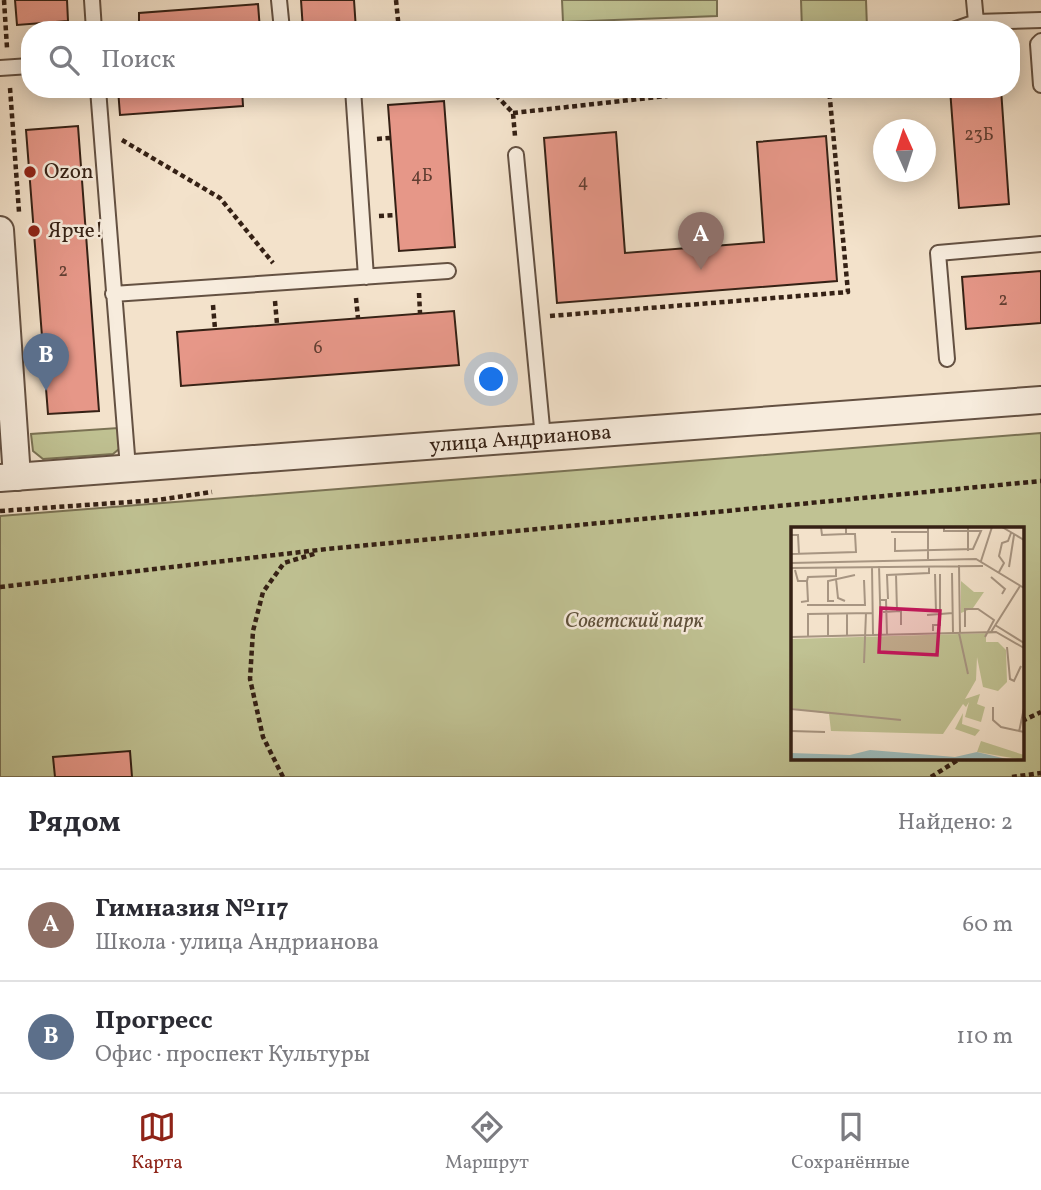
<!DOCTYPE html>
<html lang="ru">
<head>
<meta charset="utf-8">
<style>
	body { margin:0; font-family:Vollkorn,serif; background:#f2f2f3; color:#2b2b33 }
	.compass { position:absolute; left:873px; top:119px; width:63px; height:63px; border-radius:50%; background:#fff; box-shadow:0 4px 18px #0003; rotate:357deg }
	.you { position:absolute; left:492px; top:380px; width:24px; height:24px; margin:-18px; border:5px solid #fff; border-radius:50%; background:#1a73e8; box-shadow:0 0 0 10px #1a73e833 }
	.badge { display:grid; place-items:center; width:46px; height:46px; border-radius:50%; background:#8f2418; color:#fff; font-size:23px; font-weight:700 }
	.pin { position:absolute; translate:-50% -58px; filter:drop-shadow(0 2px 4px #0008) }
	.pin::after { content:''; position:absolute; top:37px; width:24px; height:21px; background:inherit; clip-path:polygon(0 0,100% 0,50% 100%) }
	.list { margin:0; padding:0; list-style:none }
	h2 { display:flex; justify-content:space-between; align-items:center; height:91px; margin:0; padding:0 28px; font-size:30px }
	h2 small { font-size:23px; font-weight:400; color:#7c7c81 }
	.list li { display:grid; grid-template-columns:46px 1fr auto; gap:21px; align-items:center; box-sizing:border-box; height:112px; padding:0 28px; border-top:2px solid #e1e1e2 }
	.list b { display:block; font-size:26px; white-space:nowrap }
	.list p { margin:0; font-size:23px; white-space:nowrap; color:#7c7c81 }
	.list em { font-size:23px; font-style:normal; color:#7c7c81 }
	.icon { flex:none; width:38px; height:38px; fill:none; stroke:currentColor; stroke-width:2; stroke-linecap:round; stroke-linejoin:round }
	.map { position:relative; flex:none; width:1041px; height:777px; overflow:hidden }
	.search { position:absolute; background:#fff; box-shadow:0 4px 18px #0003; left:21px; right:21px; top:21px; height:77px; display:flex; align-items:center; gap:18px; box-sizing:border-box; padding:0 24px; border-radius:28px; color:#7c7c81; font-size:26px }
	.sheet { height:315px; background:#fff }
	nav { display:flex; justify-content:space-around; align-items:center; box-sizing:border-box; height:98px; border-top:2px solid #e1e1e2; background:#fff; font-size:19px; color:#7c7c81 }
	nav a { display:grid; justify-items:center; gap:4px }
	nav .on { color:#8f2418 }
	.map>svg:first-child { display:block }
	.green { fill:#c0c293; stroke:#7a7254; stroke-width:2; fill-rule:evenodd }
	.building { fill:#e69788; stroke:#352115; stroke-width:2 }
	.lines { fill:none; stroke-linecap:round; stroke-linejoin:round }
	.lane-casing { stroke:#645142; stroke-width:18 }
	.street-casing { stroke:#645142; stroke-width:30 }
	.path { stroke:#352115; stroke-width:4.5; stroke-dasharray:5 3.5; stroke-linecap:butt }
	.lane { stroke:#f7ecdd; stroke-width:14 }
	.street { stroke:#f7ecdd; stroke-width:26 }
	.poi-dot { fill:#8f2418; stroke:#f7ecdd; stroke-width:2.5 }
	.labels { text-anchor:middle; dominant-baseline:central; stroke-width:5; stroke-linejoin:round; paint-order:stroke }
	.number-label { font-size:18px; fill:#613e32 }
	.poi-label { font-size:21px; fill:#352115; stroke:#f7ecdd; text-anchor:start }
	.street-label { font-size:21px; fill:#352115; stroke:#f7ecdd }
	.park-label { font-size:21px; font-style:italic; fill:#5f513b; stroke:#f7ecdd }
	.inset-road { fill:none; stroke:#a79582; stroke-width:2 }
	.view { fill:#c2185b; fill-opacity:0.15; stroke:#c2185b; stroke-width:3.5 }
	.inset-edge { fill:none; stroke:#352115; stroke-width:3.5 }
</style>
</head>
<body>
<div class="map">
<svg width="1041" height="777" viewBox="0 0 1041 777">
	<rect width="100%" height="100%" fill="#f3e2cb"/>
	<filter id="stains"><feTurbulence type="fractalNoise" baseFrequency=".00286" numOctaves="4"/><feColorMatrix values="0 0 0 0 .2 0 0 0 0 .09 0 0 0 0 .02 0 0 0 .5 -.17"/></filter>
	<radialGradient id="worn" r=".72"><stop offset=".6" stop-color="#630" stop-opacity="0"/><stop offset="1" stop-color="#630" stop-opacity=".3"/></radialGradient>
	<!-- green -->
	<path class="green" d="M 562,0 L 717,0 L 717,16 L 563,22 Z
		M 801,0 L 866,0 L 867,28 L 802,30 Z
		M 118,428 L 119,449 L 113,454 L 43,459 L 33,451 L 31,434 Z
		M 1041,433 L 1041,777 L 0,777 L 0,516 ZM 792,528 L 1022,528 L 1022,758 L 792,758 Z"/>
	<!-- building -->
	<path class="building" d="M 15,0 L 67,0 L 68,21 L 17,25 Z
		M 301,0 L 354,0 L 356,30 L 303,30 Z
		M 258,4 L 260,30 L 139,30 L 139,13 Z
		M 118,89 L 242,89 L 243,106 L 120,115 Z
		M 950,89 L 1001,89 L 1009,204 L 959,208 Z
		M 444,101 L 455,247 L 399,251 L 388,105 Z
		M 78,126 L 99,411 L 48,414 L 26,130 Z
		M 616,132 L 625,253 L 764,242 L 757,142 L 826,136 L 837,281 L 557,303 L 544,138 Z
		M 1041,271 L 1041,323 L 966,329 L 962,277 Z
		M 454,311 L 459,365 L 181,386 L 177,332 Z
		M 130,751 L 132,777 L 55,777 L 53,757 Z"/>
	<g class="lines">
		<defs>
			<path id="lane" d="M 92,0 L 94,30
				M 279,0 L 282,30
				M 974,0 L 976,22
				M 953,30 L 976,22 L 1041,20
				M 1041,41 L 1038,44 L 1041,85
				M 0,68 L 30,66
				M 98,89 L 128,468
				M 353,89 L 366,277
				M 516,155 L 543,438
				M 113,294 L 448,271
				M 947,359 L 938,253 L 1041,244"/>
			<g id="street">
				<path d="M 0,230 L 17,477"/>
				<path id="s1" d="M 0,478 L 1041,400"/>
			</g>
		</defs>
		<!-- lane casing -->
		<use href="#lane" class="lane-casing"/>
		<!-- street casing -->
		<use href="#street" class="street-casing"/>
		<!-- path -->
		<path class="path" d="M 4,0 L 7,48
			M 396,0 L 399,30
			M 10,88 L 19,212
			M 490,89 L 513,113 L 515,136
			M 513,113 L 730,89
			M 377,139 L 390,138
			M 122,140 L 220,198 L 273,263
			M 379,216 L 396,215
			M 419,293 L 420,313
			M 356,298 L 358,318
			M 275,301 L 277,324
			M 213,305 L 215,329
			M 550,316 L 848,292 L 829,89
			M 0,511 L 158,500 L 212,492
			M 0,587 L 327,549 L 1041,481
			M 1022,721 L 1041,712
			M 283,777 L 263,737 L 250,679 L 253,631 L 263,592 L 284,563 L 317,553
			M 931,777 L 961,758
			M 1012,777 L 1041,773"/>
		<!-- lane -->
		<use href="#lane" class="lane"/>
		<!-- street -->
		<use href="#street" class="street"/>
	</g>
	<!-- markers -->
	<g class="poi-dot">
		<circle cx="30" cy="172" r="7"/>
		<circle cx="34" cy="231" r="7"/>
	</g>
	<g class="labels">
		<!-- number labels -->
		<g class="number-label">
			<text x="979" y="135">23Б</text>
			<text x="422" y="176">4Б</text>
			<text x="583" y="182">4</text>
			<text x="63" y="271">2</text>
			<text x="1003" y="300">2</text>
			<text x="318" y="348">6</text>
		</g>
		<!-- poi labels -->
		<g class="poi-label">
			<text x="44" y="172">Ozon</text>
			<text x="48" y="231">Ярче!</text>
		</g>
		<!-- street labels -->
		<g class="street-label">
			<text stroke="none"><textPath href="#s1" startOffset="522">улица Андрианова</textPath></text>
		</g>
		<!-- park labels -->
		<g class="park-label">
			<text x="634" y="621">Советский парк</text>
		</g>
	</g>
	<!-- overview -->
	<g transform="translate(791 527)">
		<rect width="233" height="233" fill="#f3e2cb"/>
		<path d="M 170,54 L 183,65 L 193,65 L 182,81 L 170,86 ZM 203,106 L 195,107 L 195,115 L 207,115 L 215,123 L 216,155 L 207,164 L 192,160 L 186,130 L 185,153 L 174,172 L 189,167 L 186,177 L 194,180 L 190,195 L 174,190 L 178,175 L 175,180 L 172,177 L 152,207 L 40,204 L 38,187 L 0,181 L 0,112 ZM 172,186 L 171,197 L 189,203 L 184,209 L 164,202 ZM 190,214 L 233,228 L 233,233 L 186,225 Z" fill="#c0c293"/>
		<path d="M 79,223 L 164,230 L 186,225 L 220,233 L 0,233 L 0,226 L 59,228 Z" fill="#9dbdbd"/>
		<path class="inset-road" d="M 30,0 L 31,8 L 55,7M 177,0 L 177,24M 211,0 L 233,13M 100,5 L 138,5M 0,8 L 7,8 L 8,27M 104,11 L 104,24 L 182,22 L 190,4 L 153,4 L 153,0M 0,27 L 65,25 L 64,7 L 55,7 L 55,0M 137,32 L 137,0M 190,34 L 201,0M 0,36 L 185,32 L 233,61M 168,38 L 169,106M 88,39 L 90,108M 81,40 L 82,108M 218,40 L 223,8M 0,41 L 192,39M 4,43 L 7,54 L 16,54 L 17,74 L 10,75M 208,45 L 213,36 L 208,29 L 211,16 L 217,14 L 220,6M 161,46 L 162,106M 105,47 L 106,84M 144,47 L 145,85M 200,50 L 214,62 L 211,67M 45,52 L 47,71 L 54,74M 16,54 L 17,50 L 45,49 L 45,40M 97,72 L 96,48 L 138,46 L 138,39M 89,73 L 95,73 L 96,107M 43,74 L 37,74 L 37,54 L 64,48M 16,78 L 74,78 L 73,53M 92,85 L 110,84 L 110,98M 56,86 L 56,109M 37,87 L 37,109M 136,88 L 162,86M 204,98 L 233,116M 174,100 L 174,82 L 187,82 L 203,93 L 194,110M 142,104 L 142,98 L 149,98 L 149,47M 200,105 L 229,59M 168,106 L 177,147M 0,110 L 205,105 L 233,121M 17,110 L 17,87 L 82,86M 216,120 L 219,152 L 223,154 L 230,139M 73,136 L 75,86M 202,180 L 202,193 L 210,200 L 233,205M 0,182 L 110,193M 0,204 L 34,205M 228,205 L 233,181"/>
		<path class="view" d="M 90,81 L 149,84 L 146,128 L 88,125 Z"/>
		<rect width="233" height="233" class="inset-edge"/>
	</g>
	<rect width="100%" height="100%" filter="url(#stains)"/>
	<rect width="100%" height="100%" fill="url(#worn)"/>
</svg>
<svg class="compass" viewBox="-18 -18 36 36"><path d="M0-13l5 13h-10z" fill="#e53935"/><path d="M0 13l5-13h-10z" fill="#7c7c81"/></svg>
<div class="you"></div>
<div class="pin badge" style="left:701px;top:270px;background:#8d6e63">A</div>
<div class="pin badge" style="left:46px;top:391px;background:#5c6f8a">B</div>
<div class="search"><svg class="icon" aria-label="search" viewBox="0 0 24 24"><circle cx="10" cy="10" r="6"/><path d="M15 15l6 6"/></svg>Поиск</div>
</div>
<section class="sheet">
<h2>Рядом<small>Найдено: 2</small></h2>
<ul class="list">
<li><span class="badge" style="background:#8d6e63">A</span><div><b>Гимназия №117</b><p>Школа · улица Андрианова</p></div><em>60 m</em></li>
<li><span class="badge" style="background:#5c6f8a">B</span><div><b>Прогресс</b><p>Офис · проспект Культуры</p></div><em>110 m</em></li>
</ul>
</section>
<nav>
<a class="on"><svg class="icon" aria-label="map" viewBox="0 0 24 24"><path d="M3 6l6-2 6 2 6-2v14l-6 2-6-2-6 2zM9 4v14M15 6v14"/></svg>Карта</a>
<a><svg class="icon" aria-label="directions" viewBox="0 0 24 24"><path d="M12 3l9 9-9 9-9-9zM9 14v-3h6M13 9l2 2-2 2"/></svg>Маршрут</a>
<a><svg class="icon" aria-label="saved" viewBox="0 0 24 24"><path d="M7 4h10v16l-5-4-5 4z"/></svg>Сохранённые</a>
</nav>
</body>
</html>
